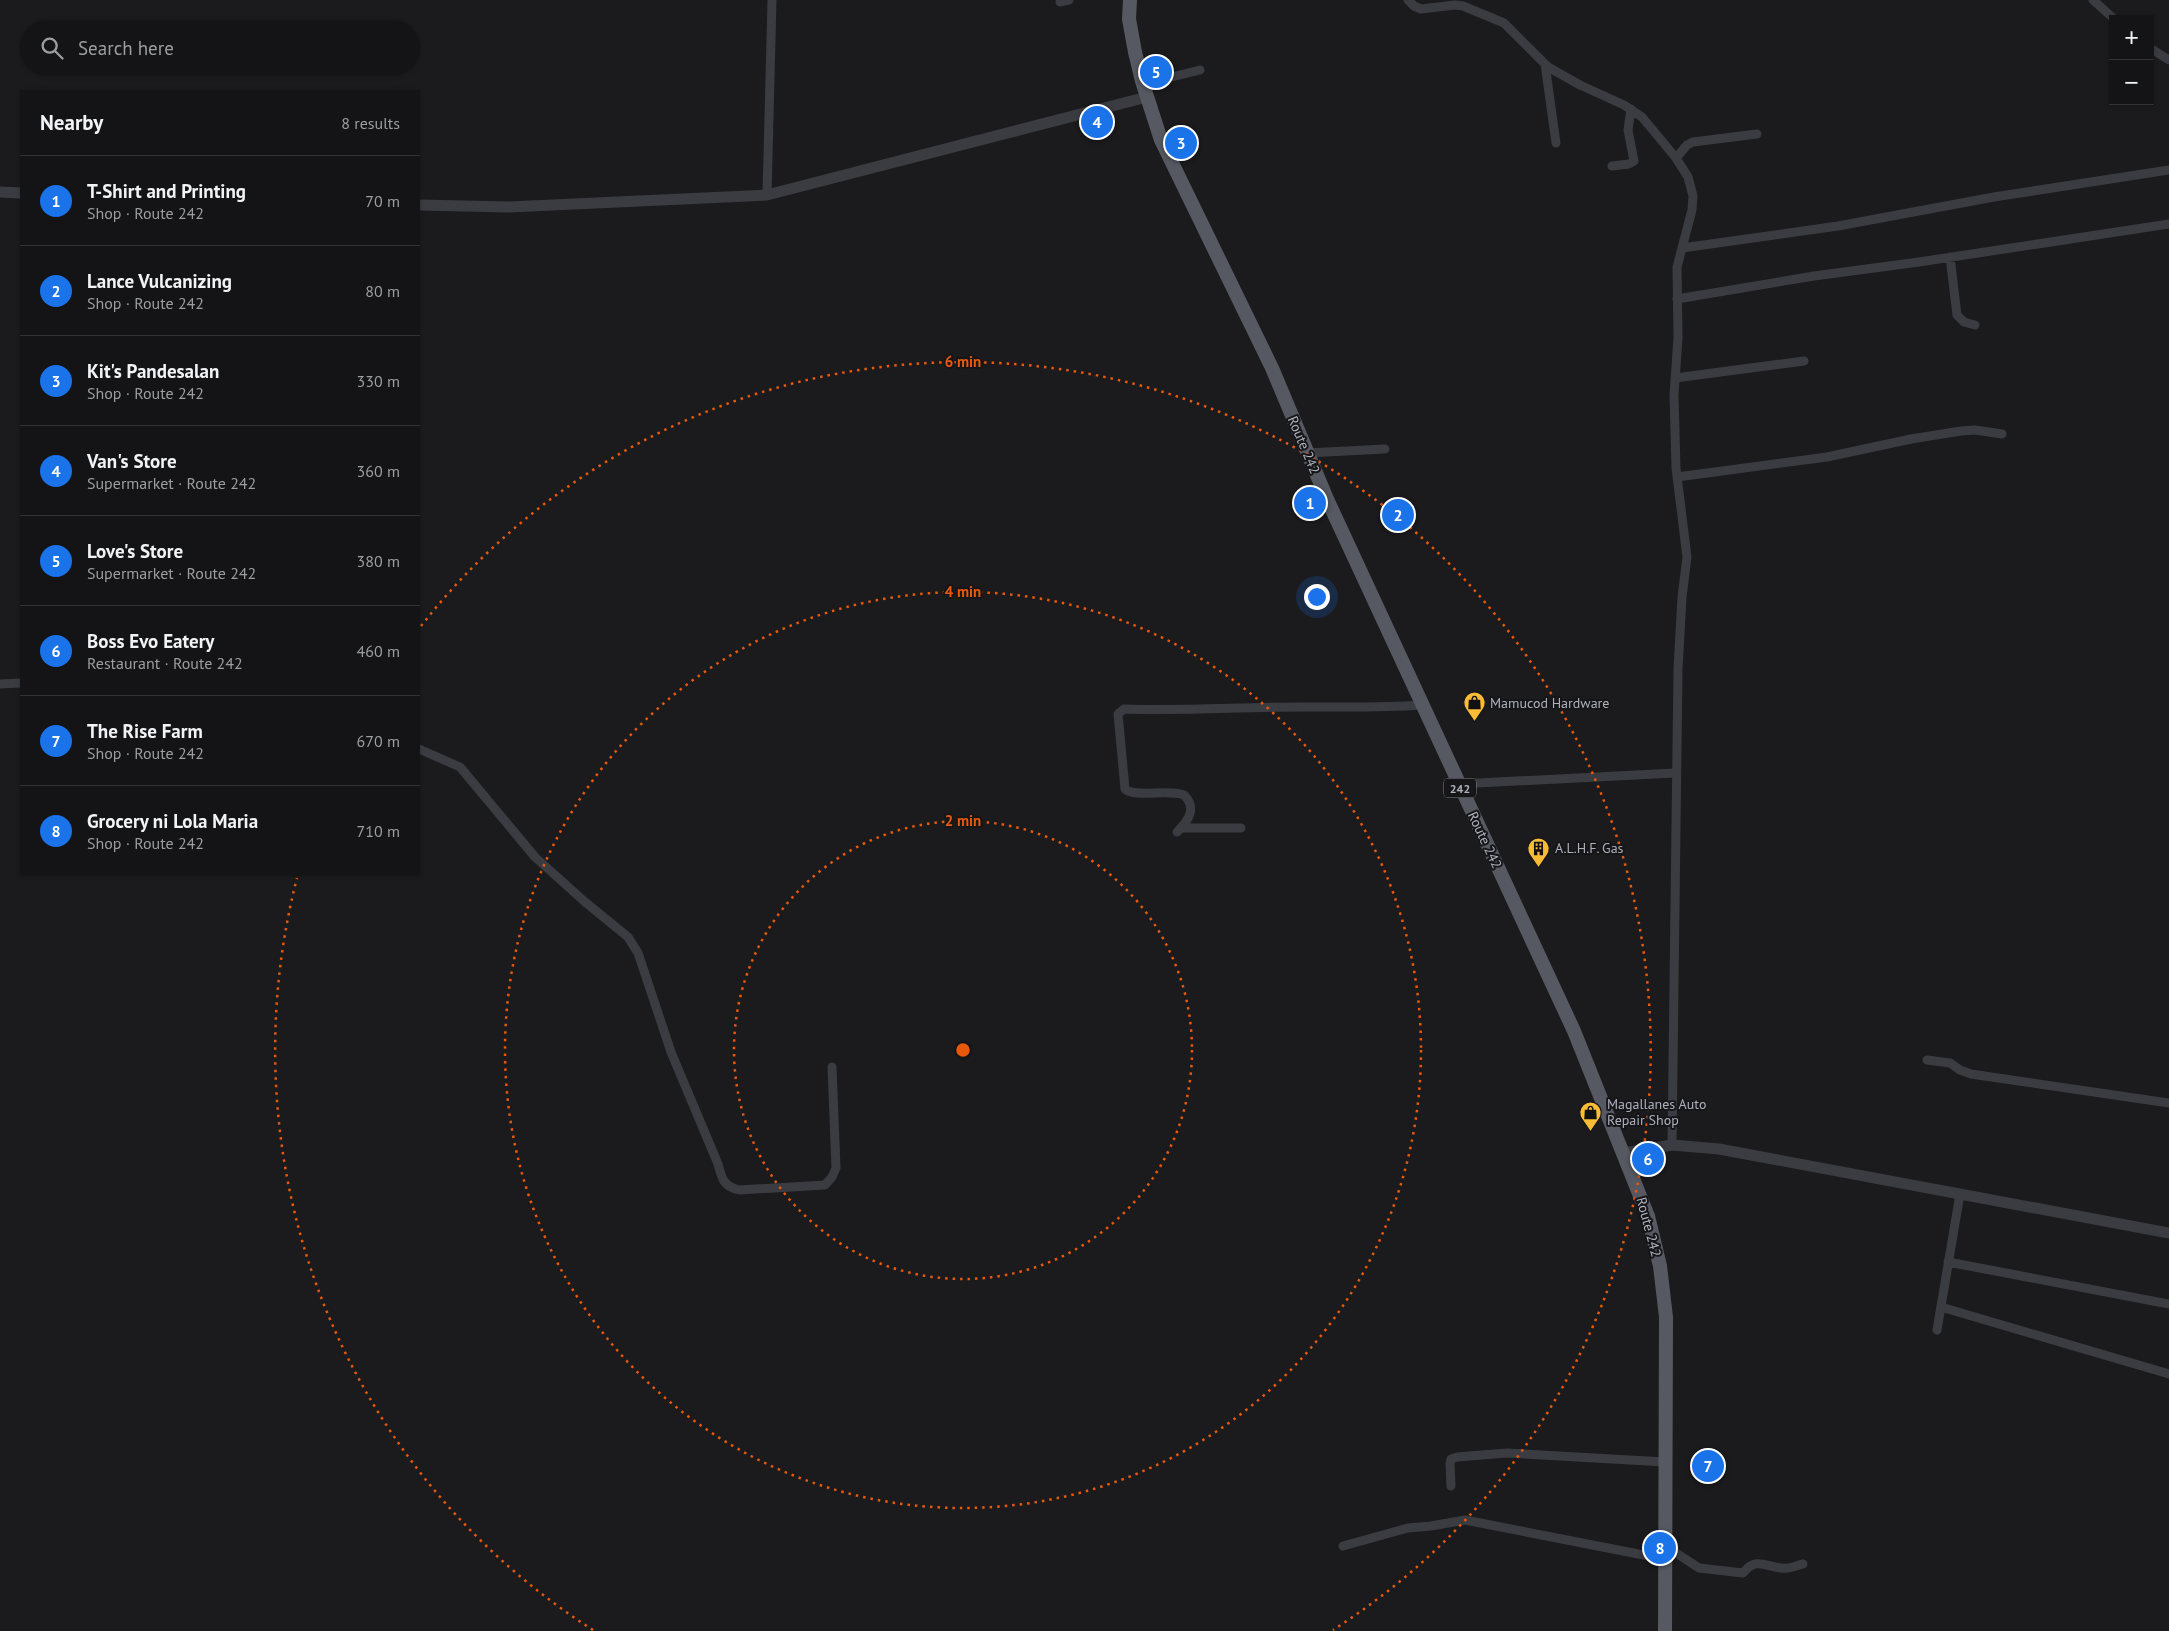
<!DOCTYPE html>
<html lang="en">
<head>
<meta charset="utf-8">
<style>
	body { margin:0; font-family:"PT Sans",sans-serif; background:#212123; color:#f1f3f6 }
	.controls { position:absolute; right:15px; top:15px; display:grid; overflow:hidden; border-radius:0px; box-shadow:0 1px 4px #0004 }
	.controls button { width:45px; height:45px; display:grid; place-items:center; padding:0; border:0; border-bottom:1px solid #333335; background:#141416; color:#f1f3f6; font:25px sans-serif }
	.you { position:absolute; left:1316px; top:596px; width:18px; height:18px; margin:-12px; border:4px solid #fff; border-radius:50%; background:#1a73e8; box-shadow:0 0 0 8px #1a73e833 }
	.badge { display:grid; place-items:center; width:32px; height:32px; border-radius:50%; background:#1a73e8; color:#fff; font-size:16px; font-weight:700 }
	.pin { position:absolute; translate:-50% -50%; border:2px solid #fff; box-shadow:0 1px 5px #0006 }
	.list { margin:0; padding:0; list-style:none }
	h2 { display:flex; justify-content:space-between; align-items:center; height:65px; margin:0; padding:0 20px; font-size:21px }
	h2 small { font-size:16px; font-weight:400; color:#9d9ea1 }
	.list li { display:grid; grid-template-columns:32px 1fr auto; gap:15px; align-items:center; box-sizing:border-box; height:90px; padding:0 20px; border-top:1px solid #333335 }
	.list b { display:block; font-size:19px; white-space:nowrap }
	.list p { margin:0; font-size:16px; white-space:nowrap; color:#9d9ea1 }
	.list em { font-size:16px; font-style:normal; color:#9d9ea1 }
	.icon { flex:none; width:28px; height:28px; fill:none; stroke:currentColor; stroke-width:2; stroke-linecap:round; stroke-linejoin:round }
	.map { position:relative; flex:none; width:2169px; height:1631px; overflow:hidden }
	.search { position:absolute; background:#141416; box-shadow:0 1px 4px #0004; left:20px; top:20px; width:400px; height:55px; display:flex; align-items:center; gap:12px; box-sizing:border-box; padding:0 18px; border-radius:28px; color:#9d9ea1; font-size:19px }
	.panel { position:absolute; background:#141416; box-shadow:0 1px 4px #0004; left:20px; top:90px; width:400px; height:785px; border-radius:0px }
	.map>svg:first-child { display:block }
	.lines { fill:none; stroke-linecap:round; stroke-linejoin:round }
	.minor { stroke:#3b3c42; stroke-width:9 }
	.tertiary { stroke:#3b3c42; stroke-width:11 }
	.primary { stroke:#575962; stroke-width:14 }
	.ring { fill:none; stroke:#e8590c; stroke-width:2.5; stroke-dasharray:2.5 5 }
	.labels { text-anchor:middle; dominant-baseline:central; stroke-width:4; stroke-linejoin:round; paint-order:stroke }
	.shield { fill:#161518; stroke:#80828c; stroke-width:1 }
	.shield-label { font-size:12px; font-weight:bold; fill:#adb1bd }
	.street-label { font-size:14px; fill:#adb1bd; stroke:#161518 }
	.poi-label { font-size:14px; fill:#adb1bd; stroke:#161518; text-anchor:start }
	.centre { fill:#e8590c; stroke:#161518; stroke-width:2.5 }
	.ring-label { font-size:15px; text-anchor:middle; font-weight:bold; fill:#e8590c; stroke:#161518; stroke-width:4; stroke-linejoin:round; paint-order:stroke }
</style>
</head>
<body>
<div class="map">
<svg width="2169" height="1631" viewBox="0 0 2169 1631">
	<rect width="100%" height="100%" fill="#1b1b1d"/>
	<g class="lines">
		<!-- minor -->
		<path class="minor" d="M 1408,0 L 1414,6 L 1421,9 L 1455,5 L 1463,6 L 1504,23 L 1548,67 L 1580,85 L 1624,105 L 1642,117 L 1676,158 L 1688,177 L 1693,196 L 1692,210 L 1677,267 L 1678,338 L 1674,395 L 1676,468 L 1687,557 L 1682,597 L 1678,669 L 1672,1145
			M 2093,0 L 2114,19
			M 1060,2 L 1069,0
			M 2150,48 L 2169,60
			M 1545,64 L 1556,143
			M 1143,84 L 1200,70
			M 1676,158 L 1687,145 L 1693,142 L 1757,134
			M 1612,166 L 1629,164 L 1634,161 L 1628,130 L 1631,109
			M 767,195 L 772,0
			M 1682,248 L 1838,226 L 1994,197 L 2169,170
			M 1950,257 L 1957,315 L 1964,322 L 1975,325
			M 1677,299 L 1814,276 L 1919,262 L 2169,224
			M 1675,378 L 1804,361
			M 1307,453 L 1385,449
			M 1677,477 L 1827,457 L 1911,439 L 1961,431 L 1975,430 L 2002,434
			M 0,684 L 21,683
			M 419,749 L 460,767 L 535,857 L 585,902 L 628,937 L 638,953 L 671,1052 L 718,1164 C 722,1179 723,1186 739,1190 L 825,1185 L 832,1177 L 836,1168 L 832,1067
			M 1458,784 L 1675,773
			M 1181,828 L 1241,828
			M 1177,832 C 1189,820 1197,808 1184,795 C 1169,789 1134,798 1125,789 L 1118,714 L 1124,709 C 1183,711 1241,707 1300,707 C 1341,707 1381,708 1422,705
			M 1927,1060 L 1950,1063 L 1960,1070 L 1971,1074 L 2169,1103
			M 1948,1262 L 2169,1304
			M 1941,1307 L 2169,1374
			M 1937,1330 L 1960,1194
			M 1451,1486 L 1450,1463 L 1451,1459 L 1457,1457 L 1507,1453 L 1665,1462
			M 1664,1545 L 1699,1568 L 1743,1573 C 1758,1554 1768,1570 1787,1568 C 1792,1568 1798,1565 1803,1564
			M 1343,1546 L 1408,1528 L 1431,1526 L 1465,1520 L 1664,1559"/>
		<!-- tertiary -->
		<path class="tertiary" d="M 0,192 L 21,193
			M 419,205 L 509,207 L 767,195 L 1147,97
			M 1624,1153 L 1672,1145 L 1719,1149 L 2169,1233"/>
		<!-- primary -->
		<path class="primary" d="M 1130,0 L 1129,19 L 1135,52 L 1142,81 L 1161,140 L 1272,368 L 1327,499 L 1574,1031 L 1648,1216 L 1660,1266 L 1666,1317 L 1665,1631"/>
	</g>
	<!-- distance rings -->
	<g class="ring">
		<circle cx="963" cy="1050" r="229"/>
		<circle cx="963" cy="1050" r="458"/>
		<path d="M593 1630A688 688 0 0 1 297 878M421 626A688 688 0 1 1 1333 1630"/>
	</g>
	<!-- icons -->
	<defs>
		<symbol id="shop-pin" viewBox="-11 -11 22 30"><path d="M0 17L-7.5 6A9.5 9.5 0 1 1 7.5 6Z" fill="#fbbc35" stroke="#161518"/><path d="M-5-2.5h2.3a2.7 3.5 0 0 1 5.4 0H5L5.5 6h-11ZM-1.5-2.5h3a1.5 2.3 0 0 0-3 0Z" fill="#111"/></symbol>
		<symbol id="building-pin" viewBox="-11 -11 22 30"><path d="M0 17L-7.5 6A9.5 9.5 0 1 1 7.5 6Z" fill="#fbbc35" stroke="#161518"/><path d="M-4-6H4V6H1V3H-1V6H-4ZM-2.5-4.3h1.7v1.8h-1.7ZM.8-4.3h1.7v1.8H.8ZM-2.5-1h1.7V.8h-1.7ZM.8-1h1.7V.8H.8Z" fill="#111"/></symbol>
	</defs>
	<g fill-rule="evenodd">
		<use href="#shop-pin" x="1462" y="690" width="25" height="34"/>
		<use href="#building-pin" x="1526" y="836" width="25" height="34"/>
		<use href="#shop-pin" x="1578" y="1100" width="25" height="34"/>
	</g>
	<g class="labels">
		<!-- shield labels -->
		<rect class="shield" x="1444" y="778.5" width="32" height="19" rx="4"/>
		<g class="shield-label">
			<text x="1460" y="788">242</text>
		</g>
		<!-- street labels -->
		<g class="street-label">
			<text transform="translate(1304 445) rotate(67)">Route 242</text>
			<text transform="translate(1485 840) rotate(65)">Route 242</text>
			<text transform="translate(1649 1227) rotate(75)">Route 242</text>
		</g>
		<!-- poi labels -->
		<g class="poi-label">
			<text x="1490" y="703">Mamucod Hardware</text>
			<text x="1555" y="848">A.L.H.F. Gas</text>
			<text x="1607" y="1104">Magallanes Auto<tspan x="1607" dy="16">Repair Shop</tspan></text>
		</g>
	</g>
	<circle cx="963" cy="1050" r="8" class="centre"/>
	<g class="ring-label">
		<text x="963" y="367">6 min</text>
		<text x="963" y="597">4 min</text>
		<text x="963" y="826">2 min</text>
	</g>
</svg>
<div class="controls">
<button>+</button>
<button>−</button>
</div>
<div class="you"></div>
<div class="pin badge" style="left:1310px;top:503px">1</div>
<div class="pin badge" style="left:1398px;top:515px">2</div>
<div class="pin badge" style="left:1181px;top:143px">3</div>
<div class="pin badge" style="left:1097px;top:122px">4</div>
<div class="pin badge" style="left:1156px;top:72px">5</div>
<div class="pin badge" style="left:1648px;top:1159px">6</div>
<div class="pin badge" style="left:1708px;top:1466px">7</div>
<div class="pin badge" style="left:1660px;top:1548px">8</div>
<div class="search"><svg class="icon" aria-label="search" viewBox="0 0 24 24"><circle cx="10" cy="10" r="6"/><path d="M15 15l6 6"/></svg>Search here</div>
<section class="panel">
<h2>Nearby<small>8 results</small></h2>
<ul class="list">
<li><span class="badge">1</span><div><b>T-Shirt and Printing</b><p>Shop · Route 242</p></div><em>70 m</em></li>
<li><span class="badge">2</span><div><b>Lance Vulcanizing</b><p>Shop · Route 242</p></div><em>80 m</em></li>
<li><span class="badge">3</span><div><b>Kit's Pandesalan</b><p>Shop · Route 242</p></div><em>330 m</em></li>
<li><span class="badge">4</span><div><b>Van's Store</b><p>Supermarket · Route 242</p></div><em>360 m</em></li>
<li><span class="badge">5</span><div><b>Love's Store</b><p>Supermarket · Route 242</p></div><em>380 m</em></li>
<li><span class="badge">6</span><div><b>Boss Evo Eatery</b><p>Restaurant · Route 242</p></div><em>460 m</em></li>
<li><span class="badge">7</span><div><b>The Rise Farm</b><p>Shop · Route 242</p></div><em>670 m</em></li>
<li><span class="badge">8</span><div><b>Grocery ni Lola Maria</b><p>Shop · Route 242</p></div><em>710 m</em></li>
</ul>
</section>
</div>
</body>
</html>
